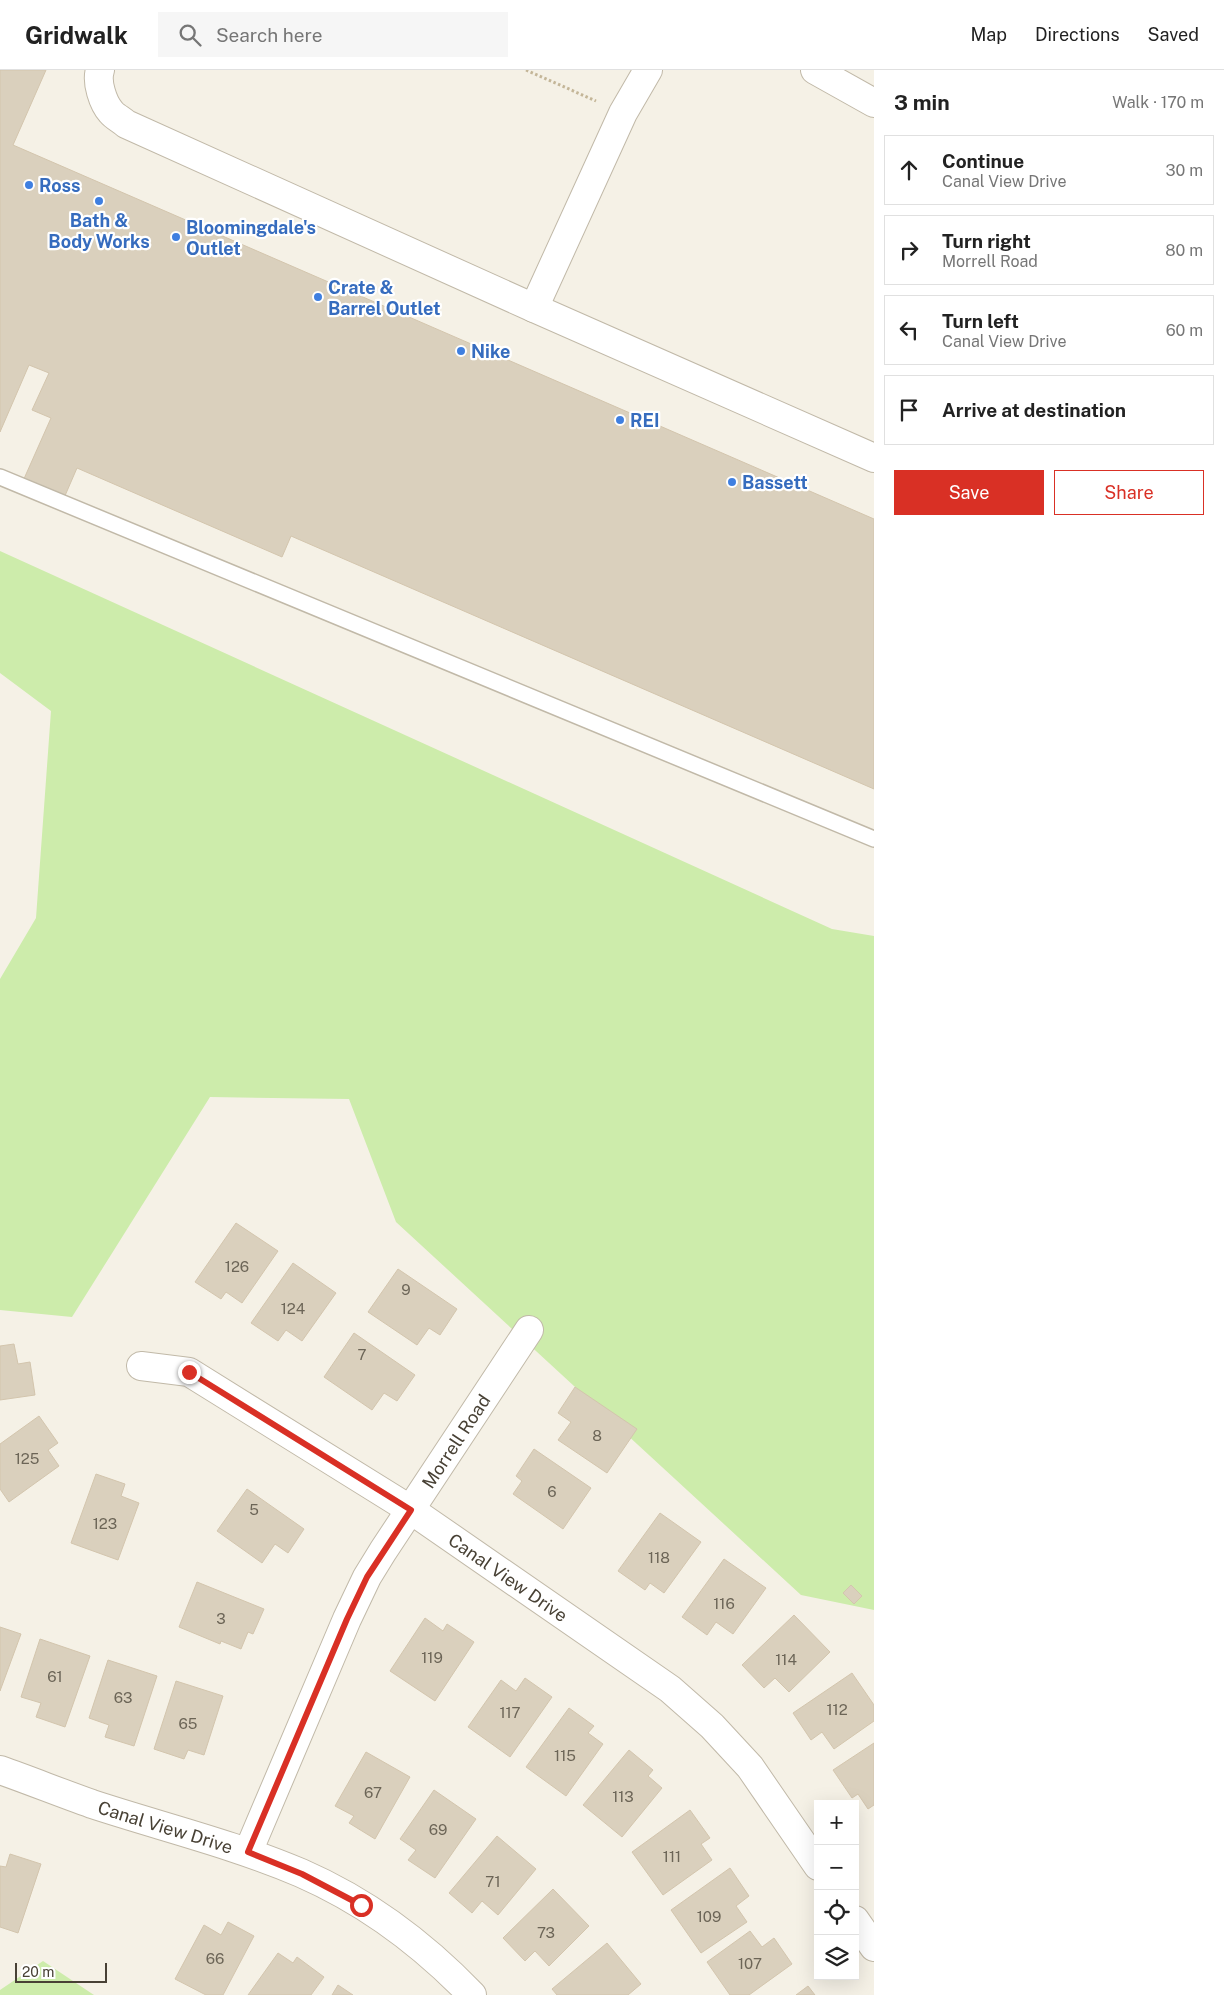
<!DOCTYPE html>
<html lang="en">
<head>
<meta charset="utf-8">
<style>
	body { margin:0; font-family:"Public Sans",sans-serif; background:#f6f6f6; color:#222 }
	.controls { position:absolute; right:15px; bottom:15px; display:grid; overflow:hidden; border-radius:0px; box-shadow:0 5px 20px #0002 }
	.controls button { width:45px; height:45px; display:grid; place-items:center; padding:0; border:0; border-bottom:1px solid #e0e0e0; background:#fff; color:#222; font:25px sans-serif }
	.scale { position:absolute; left:15px; bottom:12px; width:92px; box-sizing:border-box; padding-left:5px; border:2px solid #484135; border-top:0; font-size:14px; line-height:18px; white-space:nowrap; color:#484135; -webkit-text-stroke:4px #fff; paint-order:stroke }
	.stop { position:absolute; width:15px; height:15px; margin:-11px; border:4px solid #d93025; border-radius:50%; background:#fff }
	.stop.end { background:#d93025; border-color:#fff; box-shadow:0 1px 5px #0008 }
	.list { margin:0; padding:0; list-style:none }
	h2 { display:flex; justify-content:space-between; align-items:center; height:65px; margin:0; padding:0 20px; font-size:21px }
	h2 small { font-size:16px; font-weight:400; color:#767676 }
	.list li { display:grid; grid-template-columns:32px 1fr auto; gap:15px; align-items:center; box-sizing:border-box; height:70px; margin:0 10px 10px; padding:0 10px; border:1px solid #e0e0e0; border-radius:0px }
	.list b { display:block; font-size:19px; white-space:nowrap }
	.list p { margin:0; font-size:16px; white-space:nowrap; color:#767676 }
	.list em { font-size:16px; font-style:normal; color:#767676 }
	.actions { display:flex; gap:10px; padding:15px 20px }
	.actions a { flex:1; padding:11px 0; border:1px solid #d93025; border-radius:0px; text-align:center; font-size:18px; color:#d93025 }
	.actions .main { background:#d93025; color:#fff }
	.icon { flex:none; width:28px; height:28px; fill:none; stroke:currentColor; stroke-width:2; stroke-linecap:round; stroke-linejoin:round }
	.map { position:relative; flex:none; width:874px; height:1925px; overflow:hidden }
	header { display:flex; align-items:center; gap:30px; box-sizing:border-box; height:70px; padding:0 25px; background:#fff; border-bottom:1px solid #e0e0e0 }
	header strong { font-size:24px }
	nav { display:flex; gap:28px; margin-inline-start:auto; font-size:18px }
	.search { width:350px; height:45px; background:#f6f6f6; display:flex; align-items:center; gap:12px; box-sizing:border-box; padding:0 18px; border-radius:0px; color:#767676; font-size:19px }
	main { display:flex }
	aside { flex:1; background:#fff }
	.map>svg:first-child { display:block }
	.green { fill:#cdecab }
	.building { fill:#dad0bd; stroke:#d3c5ad }
	.lines { fill:none; stroke-linecap:round; stroke-linejoin:round }
	.service-casing { stroke:#c1b9a8; stroke-width:18 }
	.minor-casing { stroke:#c1b9a8; stroke-width:30 }
	.path { stroke:#c4b698; stroke-width:3; stroke-dasharray:2.5 2.5; stroke-linecap:butt }
	.service { stroke:#fff; stroke-width:15 }
	.minor { stroke:#fff; stroke-width:28 }
	.route { stroke:#d93025; stroke-width:6 }
	.shop-dot { fill:#3f7fe0; stroke:#fff; stroke-width:2 }
	.labels { text-anchor:middle; dominant-baseline:central; stroke-width:4.5; stroke-linejoin:round; paint-order:stroke }
	.number-label { font-size:15px; fill:#6c6557 }
	.shop-label { font-size:18px; font-weight:bold; fill:#366cbe; stroke:#fff; text-anchor:start }
	.street-label { font-size:18px; fill:#484135; stroke:#fff }
</style>
</head>
<body>
<header>
<strong>Gridwalk</strong>
<div class="search"><svg class="icon" aria-label="search" viewBox="0 0 24 24"><circle cx="10" cy="10" r="6"/><path d="M15 15l6 6"/></svg>Search here</div>
<nav><a>Map</a><a>Directions</a><a>Saved</a></nav>
</header>
<main>
<div class="map">
<svg width="874" height="1925" viewBox="0 0 874 1925">
	<rect width="100%" height="100%" fill="#f5f1e6"/>
	<!-- green -->
	<path class="green" d="M 0,481 L 832,859 L 874,866 L 874,1540 L 801,1525 L 396,1152 L 349,1029 L 210,1027 L 72,1247 L 0,1240 L 0,909 L 36,848 L 51,641 L 0,603 Z
		M 43,1891 L 94,1925 L 0,1925 L 0,1920 Z"/>
	<!-- building -->
	<path class="building" d="M 0,0 L 46,0 L 13,75 L 874,449 L 874,719 L 291,466 L 282,487 L 77,398 L 64,428 L 23,411 L 51,348 L 32,340 L 49,303 L 29,295 L 0,362 Z
		M 236,1153 L 278,1181 L 242,1233 L 226,1222 L 221,1229 L 195,1212 Z
		M 293,1193 L 336,1223 L 302,1271 L 286,1260 L 278,1271 L 251,1253 Z
		M 398,1199 L 457,1239 L 440,1265 L 429,1258 L 417,1275 L 368,1242 Z
		M 354,1263 L 415,1305 L 397,1331 L 384,1323 L 372,1340 L 324,1307 Z
		M 14,1274 L 18,1294 L 30,1292 L 35,1325 L 0,1330 L 0,1276 Z
		M 575,1317 L 637,1359 L 607,1403 L 558,1370 L 571,1352 L 558,1343 Z
		M 39,1346 L 58,1373 L 48,1380 L 59,1396 L 9,1432 L 0,1419 L 0,1374 Z
		M 534,1379 L 591,1418 L 563,1459 L 513,1424 L 522,1411 L 516,1406 Z
		M 96,1404 L 125,1414 L 121,1426 L 139,1433 L 118,1490 L 71,1473 Z
		M 247,1419 L 304,1459 L 288,1483 L 275,1474 L 262,1493 L 217,1461 Z
		M 660,1443 L 701,1472 L 664,1523 L 650,1513 L 645,1520 L 618,1501 Z
		M 724,1489 L 766,1518 L 733,1564 L 716,1552 L 707,1565 L 682,1547 Z
		M 197,1512 L 264,1539 L 253,1564 L 248,1562 L 241,1579 L 221,1571 L 220,1574 L 179,1557 Z
		M 851,1515 L 862,1526 L 854,1534 L 843,1523 Z
		M 794,1545 L 830,1582 L 789,1622 L 775,1608 L 764,1618 L 742,1595 Z
		M 425,1548 L 443,1561 L 447,1554 L 474,1572 L 435,1631 L 390,1601 Z
		M 0,1557 L 21,1564 L 0,1621 Z
		M 40,1569 L 90,1586 L 65,1657 L 36,1647 L 41,1633 L 21,1627 Z
		M 108,1590 L 157,1606 L 134,1676 L 105,1667 L 109,1655 L 89,1648 Z
		M 852,1603 L 874,1635 L 874,1651 L 834,1679 L 822,1662 L 811,1670 L 793,1643 Z
		M 525,1608 L 552,1627 L 510,1687 L 468,1657 L 501,1610 L 516,1621 Z
		M 176,1611 L 223,1626 L 204,1685 L 188,1680 L 184,1689 L 154,1679 Z
		M 569,1638 L 594,1656 L 588,1663 L 603,1674 L 566,1726 L 526,1697 Z
		M 874,1673 L 874,1735 L 868,1739 L 858,1724 L 852,1728 L 833,1700 Z
		M 629,1680 L 653,1700 L 648,1706 L 662,1718 L 622,1767 L 583,1735 Z
		M 366,1682 L 410,1707 L 375,1769 L 349,1753 L 354,1746 L 335,1736 Z
		M 434,1720 L 476,1749 L 435,1808 L 408,1790 L 416,1780 L 400,1769 Z
		M 690,1740 L 710,1768 L 701,1774 L 712,1790 L 663,1825 L 632,1782 Z
		M 497,1766 L 536,1799 L 498,1845 L 482,1831 L 472,1843 L 449,1823 Z
		M 10,1784 L 41,1794 L 18,1863 L 0,1857 L 0,1796 L 6,1797 Z
		M 730,1798 L 749,1826 L 736,1836 L 747,1852 L 701,1883 L 671,1840 Z
		M 553,1819 L 589,1856 L 549,1896 L 535,1881 L 525,1891 L 503,1868 Z
		M 228,1852 L 254,1866 L 223,1925 L 206,1925 L 175,1909 L 204,1855 L 221,1865 Z
		M 750,1861 L 762,1877 L 774,1868 L 792,1894 L 749,1925 L 730,1925 L 707,1892 Z
		M 607,1873 L 641,1914 L 628,1925 L 557,1925 L 552,1919 Z
		M 278,1883 L 293,1893 L 297,1887 L 324,1907 L 311,1925 L 248,1925 Z
		M 338,1915 L 353,1925 L 332,1925 Z
		M 808,1916 L 815,1925 L 796,1925 Z"/>
	<g class="lines">
		<defs>
			<path id="service" d="M 0,407 L 874,769"/>
			<g id="minor">
				<path d="M 100,0 C 96,12 103,33 111,42 C 115,47 122,50 126,54 L 534,238 L 874,388"/>
				<path d="M 815,0 L 874,33"/>
				<path d="M 534,238 L 623,43 L 648,0"/>
				<path id="s1" d="M 141,1296 L 189,1302 L 411,1440 L 670,1619 L 712,1656 L 750,1697 L 818,1796"/>
				<path id="s2" d="M 0,1700 C 31,1711 61,1723 92,1734 C 162,1757 233,1774 301,1803 C 365,1831 424,1875 472,1925"/>
				<path id="s3" d="M 248,1782 L 347,1549 L 367,1507 L 383,1481 L 529,1260"/>
				<path d="M 855,1850 L 874,1877"/>
			</g>
		</defs>
		<!-- service casing -->
		<use href="#service" class="service-casing"/>
		<!-- minor casing -->
		<use href="#minor" class="minor-casing"/>
		<!-- path -->
		<path class="path" d="M 526,0 L 596,31"/>
		<!-- service -->
		<use href="#service" class="service"/>
		<!-- minor -->
		<use href="#minor" class="minor"/>
	</g>
	<g class="lines">
		<!-- route -->
		<path class="route" d="M 189,1302 L 411,1440 L 367,1507 L 347,1549 L 248,1782 L 302,1804 L 361,1835"/>
	</g>
	<!-- markers -->
	<g class="shop-dot">
		<circle cx="29" cy="115" r="5"/>
		<circle cx="99" cy="131" r="5"/>
		<circle cx="176" cy="167" r="5"/>
		<circle cx="318" cy="227" r="5"/>
		<circle cx="461" cy="281" r="5"/>
		<circle cx="620" cy="350" r="5"/>
		<circle cx="732" cy="412" r="5"/>
	</g>
	<g class="labels">
		<!-- number labels -->
		<g class="number-label">
			<text x="237" y="1196">126</text>
			<text x="406" y="1219">9</text>
			<text x="293" y="1238">124</text>
			<text x="362" y="1284">7</text>
			<text x="597" y="1365">8</text>
			<text x="27" y="1388">125</text>
			<text x="552" y="1421">6</text>
			<text x="254" y="1439">5</text>
			<text x="105" y="1453">123</text>
			<text x="659" y="1487">118</text>
			<text x="724" y="1533">116</text>
			<text x="221" y="1548">3</text>
			<text x="432" y="1587">119</text>
			<text x="786" y="1589">114</text>
			<text x="55" y="1606">61</text>
			<text x="123" y="1627">63</text>
			<text x="837" y="1639">112</text>
			<text x="510" y="1642">117</text>
			<text x="188" y="1653">65</text>
			<text x="565" y="1685">115</text>
			<text x="373" y="1722">67</text>
			<text x="623" y="1726">113</text>
			<text x="438" y="1759">69</text>
			<text x="672" y="1786">111</text>
			<text x="493" y="1811">71</text>
			<text x="709" y="1846">109</text>
			<text x="546" y="1862">73</text>
			<text x="215" y="1888">66</text>
			<text x="750" y="1893">107</text>
		</g>
		<!-- shop labels -->
		<g class="shop-label">
			<text x="39" y="115">Ross</text>
			<text x="99" y="150" text-anchor="middle">Bath &amp;<tspan x="99" dy="21">Body Works</tspan></text>
			<text x="186" y="157">Bloomingdale's<tspan x="186" dy="21">Outlet</tspan></text>
			<text x="328" y="217">Crate &amp;<tspan x="328" dy="21">Barrel Outlet</tspan></text>
			<text x="471" y="281">Nike</text>
			<text x="630" y="350">REI</text>
			<text x="742" y="412">Bassett</text>
		</g>
		<!-- street labels -->
		<g class="street-label">
			<text stroke="none"><textPath href="#s3" startOffset="462">Morrell Road</textPath></text>
			<text stroke="none"><textPath href="#s1" startOffset="428">Canal View Drive</textPath></text>
			<text stroke="none"><textPath href="#s2" startOffset="175">Canal View Drive</textPath></text>
		</g>
	</g>
</svg>
<div class="controls">
<button>+</button>
<button>−</button>
<button><svg class="icon" aria-label="locate" viewBox="0 0 24 24"><circle cx="12" cy="12" r="6"/><path d="M12 2v4M12 18v4M2 12h4M18 12h4"/></svg></button>
<button><svg class="icon" aria-label="layers" viewBox="0 0 24 24"><path d="M12 4l9 5-9 5-9-5zM3 14l9 5 9-5"/></svg></button>
</div>
<div class="scale">20 m</div>
<div class="stop" style="left:361px;top:1835px"></div>
<div class="stop end" style="left:189px;top:1302px"></div>
</div>
<aside>
<h2>3 min<small>Walk · 170 m</small></h2>
<ul class="list">
<li><svg class="icon" aria-label="ahead" viewBox="0 0 24 24"><path d="M12 20V5M6 11l6-6 6 6"/></svg><div><b>Continue</b><p>Canal View Drive</p></div><em>30 m</em></li>
<li><svg class="icon" aria-label="right" viewBox="0 0 24 24"><path d="M7 20v-9h11M14 6l5 5-5 5"/></svg><div><b>Turn right</b><p>Morrell Road</p></div><em>80 m</em></li>
<li><svg class="icon" aria-label="left" viewBox="0 0 24 24"><path d="M17 20v-9H6M10 6l-5 5 5 5"/></svg><div><b>Turn left</b><p>Canal View Drive</p></div><em>60 m</em></li>
<li><svg class="icon" aria-label="arrive" viewBox="0 0 24 24"><path d="M6 21V4h12l-3 4 3 4H6"/></svg><div><b>Arrive at destination</b></div></li>
</ul>
<div class="actions"><a class="main">Save</a><a>Share</a></div>
</aside>
</main>
</body>
</html>
